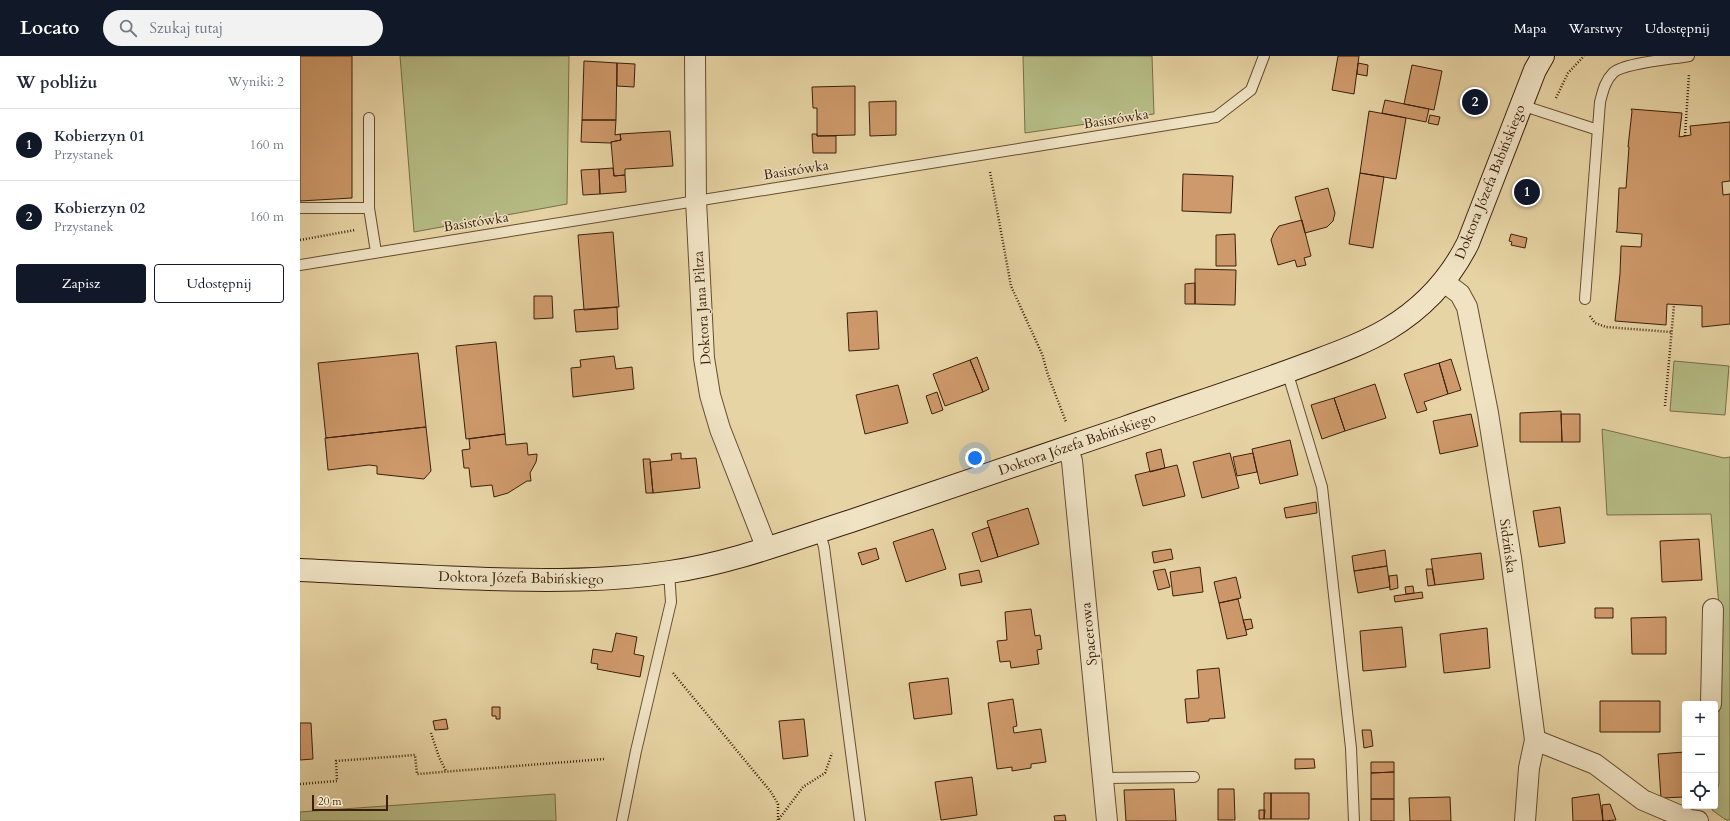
<!DOCTYPE html>
<html lang="pl">
<head>
<meta charset="utf-8">
<style>
	body { margin:0; font-family:Cardo,serif; background:#f2f2f3; color:#1f2937 }
	.controls { position:absolute; right:12px; bottom:12px; display:grid; overflow:hidden; border-radius:4px; box-shadow:0 4px 16px #0002 }
	.controls button { width:36px; height:36px; display:grid; place-items:center; padding:0; border:0; border-bottom:1px solid #e0e1e3; background:#fff; color:#1f2937; font:20px sans-serif }
	.scale { position:absolute; left:12px; bottom:10px; width:76px; box-sizing:border-box; padding-left:4px; border:2px solid #3c1f0b; border-top:0; font-size:11px; line-height:14px; white-space:nowrap; color:#3c1f0b; -webkit-text-stroke:3px #efe3c4; paint-order:stroke }
	.you { position:absolute; left:675px; top:402px; width:14px; height:14px; margin:-10px; border:3px solid #fff; border-radius:50%; background:#1a73e8; box-shadow:0 0 0 6px #1a73e833 }
	.badge { display:grid; place-items:center; width:26px; height:26px; border-radius:50%; background:#111827; color:#fff; font-size:13px; font-weight:700 }
	.pin { position:absolute; translate:-50% -50%; border:2px solid #fff; box-shadow:0 1px 4px #0006 }
	.list { margin:0; padding:0; list-style:none }
	h2 { display:flex; justify-content:space-between; align-items:center; height:52px; margin:0; padding:0 16px; font-size:17px }
	h2 small { font-size:13px; font-weight:400; color:#747a83 }
	.list li { display:grid; grid-template-columns:26px 1fr auto; gap:12px; align-items:center; box-sizing:border-box; height:72px; padding:0 16px; border-top:1px solid #e0e1e3 }
	.list b { display:block; font-size:15px; white-space:nowrap }
	.list p { margin:0; font-size:13px; white-space:nowrap; color:#747a83 }
	.list em { font-size:13px; font-style:normal; color:#747a83 }
	.actions { display:flex; gap:8px; padding:12px 16px }
	.actions a { flex:1; padding:9px 0; border:1px solid #111827; border-radius:4px; text-align:center; font-size:14px; color:#111827 }
	.actions .main { background:#111827; color:#fff }
	.icon { flex:none; width:22px; height:22px; fill:none; stroke:currentColor; stroke-width:2; stroke-linecap:round; stroke-linejoin:round }
	.map { position:relative; flex:none; width:1430px; height:765px; overflow:hidden }
	header { display:flex; align-items:center; gap:24px; box-sizing:border-box; height:56px; padding:0 20px; background:#111827; color:#fff }
	header strong { font-size:19px }
	nav { display:flex; gap:22px; margin-inline-start:auto; font-size:14px }
	.search { width:280px; height:36px; background:#f2f2f3; display:flex; align-items:center; gap:10px; box-sizing:border-box; padding:0 14px; border-radius:22px; color:#747a83; font-size:15px }
	main { display:flex }
	aside { flex:1; background:#fff }
	.map>svg:first-child { display:block }
	.green { fill:#b6bc85; stroke:#796e48 }
	.building { fill:#cf9a6b; stroke:#3c1f0b }
	.lines { fill:none; stroke-linecap:round; stroke-linejoin:round }
	.lane-casing { stroke:#674c31; stroke-width:12 }
	.street-casing { stroke:#674c31; stroke-width:22 }
	.secondary-casing { stroke:#3c1f0b; stroke-width:24 }
	.path { stroke:#3c1f0b; stroke-width:2.5; stroke-dasharray:1 2; stroke-linecap:butt }
	.lane { stroke:#efe3c4; stroke-width:10 }
	.street { stroke:#efe3c4; stroke-width:20 }
	.secondary { stroke:#efe3c4; stroke-width:22 }
	.labels { text-anchor:middle; dominant-baseline:central; stroke-width:3; stroke-linejoin:round; paint-order:stroke }
	.street-label { font-size:14px; fill:#3c1f0b; stroke:#efe3c4 }
</style>
</head>
<body>
<header>
<strong>Locato</strong>
<div class="search"><svg class="icon" aria-label="search" viewBox="0 0 24 24"><circle cx="10" cy="10" r="6"/><path d="M15 15l6 6"/></svg>Szukaj tutaj</div>
<nav><a>Mapa</a><a>Warstwy</a><a>Udostępnij</a></nav>
</header>
<main>
<aside>
<h2>W pobliżu<small>Wyniki: 2</small></h2>
<ul class="list">
<li><span class="badge">1</span><div><b>Kobierzyn 01</b><p>Przystanek</p></div><em>160 m</em></li>
<li><span class="badge">2</span><div><b>Kobierzyn 02</b><p>Przystanek</p></div><em>160 m</em></li>
</ul>
<div class="actions"><a class="main">Zapisz</a><a>Udostępnij</a></div>
</aside>
<div class="map">
<svg width="1430" height="765" viewBox="0 0 1430 765">
	<rect width="100%" height="100%" fill="#e7d4a4"/>
	<filter id="stains"><feTurbulence type="fractalNoise" baseFrequency=".005" numOctaves="4"/><feColorMatrix values="0 0 0 0 .2 0 0 0 0 .09 0 0 0 0 .02 0 0 0 .5 -.17"/></filter>
	<radialGradient id="worn" r=".72"><stop offset=".6" stop-color="#630" stop-opacity="0"/><stop offset="1" stop-color="#630" stop-opacity=".3"/></radialGradient>
	<!-- green -->
	<path class="green" d="M 100,0 L 269,0 L 267,148 L 114,176 Z
		M 723,0 L 852,0 L 854,58 L 725,77 Z
		M 1374,305 L 1429,310 L 1425,359 L 1370,355 Z
		M 1302,373 L 1424,402 L 1430,401 L 1430,764 L 1426,764 L 1412,754 L 1413,750 L 1415,750 L 1415,742 L 1419,727 L 1419,550 L 1411,458 L 1307,459 Z
		M 255,738 L 256,765 L 0,765 L 0,756 Z"/>
	<!-- building -->
	<path class="building" d="M 0,0 L 52,0 L 52,142 L 0,145 Z
		M 1038,0 L 1059,0 L 1054,38 L 1032,34 Z
		M 284,5 L 317,7 L 316,64 L 282,64 Z
		M 317,7 L 335,8 L 334,31 L 317,30 Z
		M 1058,7 L 1068,9 L 1067,20 L 1057,18 Z
		M 1112,9 L 1142,15 L 1134,54 L 1104,48 Z
		M 555,30 L 555,79 L 517,80 L 517,52 L 513,52 L 512,31 Z
		M 1085,44 L 1129,53 L 1126,66 L 1082,57 Z
		M 596,45 L 596,79 L 570,80 L 569,46 Z
		M 1331,53 L 1382,57 L 1379,81 L 1391,79 L 1390,70 L 1430,66 L 1430,125 L 1422,126 L 1423,139 L 1430,138 L 1430,268 L 1402,271 L 1402,250 L 1367,248 L 1366,269 L 1315,265 L 1320,218 L 1321,190 L 1341,191 L 1342,178 L 1316,176 L 1317,174 L 1319,132 L 1326,132 L 1329,91 L 1328,91 L 1332,55 Z
		M 1069,55 L 1106,62 L 1096,123 L 1060,117 Z
		M 1130,59 L 1140,61 L 1138,69 L 1128,67 Z
		M 282,64 L 316,64 L 315,79 L 320,78 L 321,84 L 311,86 L 311,87 L 281,86 Z
		M 370,75 L 373,110 L 325,113 L 325,119 L 314,120 L 311,86 L 321,84 L 320,78 Z
		M 512,78 L 517,78 L 517,80 L 536,80 L 536,97 L 513,97 Z
		M 313,112 L 314,120 L 325,119 L 326,136 L 300,138 L 299,113 Z
		M 299,113 L 300,138 L 283,139 L 281,114 Z
		M 1060,117 L 1084,121 L 1073,192 L 1049,188 Z
		M 883,118 L 933,120 L 931,157 L 882,155 Z
		M 1229,126 L 1233,128 L 1225,148 L 1220,146 Z
		M 1028,132 L 1035,157 L 1033,165 L 1027,171 L 1005,177 L 995,141 Z
		M 1002,164 L 1011,200 L 1004,202 L 1006,209 L 997,211 L 995,204 L 978,209 L 971,184 L 974,177 L 979,170 Z
		M 313,176 L 319,251 L 284,254 L 278,179 Z
		M 935,178 L 936,210 L 916,210 L 916,179 Z
		M 1211,178 L 1227,182 L 1225,192 L 1211,189 L 1212,186 L 1209,185 Z
		M 895,213 L 936,214 L 935,249 L 895,248 Z
		M 895,227 L 895,248 L 885,248 L 885,228 Z
		M 234,240 L 252,240 L 253,262 L 234,263 Z
		M 317,251 L 318,273 L 276,276 L 274,254 Z
		M 577,255 L 579,293 L 549,295 L 547,257 Z
		M 196,286 L 205,378 L 166,383 L 156,290 Z
		M 118,297 L 126,371 L 26,382 L 18,307 Z
		M 314,300 L 316,313 L 332,311 L 334,333 L 273,341 L 271,312 L 281,311 L 280,304 Z
		M 677,301 L 689,333 L 683,336 L 670,304 Z
		M 1151,303 L 1161,334 L 1148,338 L 1139,307 Z
		M 670,304 L 683,336 L 645,350 L 633,318 Z
		M 1139,307 L 1148,338 L 1124,346 L 1127,354 L 1117,357 L 1104,318 Z
		M 1075,328 L 1086,362 L 1045,375 L 1034,342 Z
		M 598,329 L 608,367 L 565,378 L 556,339 Z
		M 637,336 L 643,354 L 632,358 L 626,340 Z
		M 1034,342 L 1045,375 L 1022,383 L 1011,349 Z
		M 1261,355 L 1262,386 L 1220,386 L 1220,357 Z
		M 1171,358 L 1178,390 L 1140,398 L 1133,365 Z
		M 1261,358 L 1280,358 L 1280,386 L 1262,386 Z
		M 126,371 L 131,415 L 124,423 L 77,418 L 77,410 L 69,409 L 28,414 L 25,382 Z
		M 205,378 L 206,389 L 227,387 L 228,399 L 237,398 L 237,400 L 236,406 L 230,417 L 231,425 L 227,425 L 208,437 L 194,441 L 192,429 L 171,431 L 169,412 L 164,412 L 162,394 L 170,393 L 169,383 Z
		M 990,384 L 998,419 L 960,428 L 952,393 Z
		M 861,393 L 865,412 L 850,416 L 846,397 Z
		M 381,397 L 381,403 L 396,402 L 400,432 L 353,437 L 350,406 L 372,404 L 371,398 Z
		M 930,397 L 939,432 L 902,442 L 893,406 Z
		M 953,397 L 957,416 L 937,420 L 933,401 Z
		M 343,403 L 350,403 L 353,437 L 346,437 Z
		M 877,409 L 885,440 L 843,450 L 835,419 Z
		M 1016,446 L 1017,457 L 986,462 L 984,452 Z
		M 1260,451 L 1265,487 L 1239,491 L 1233,455 Z
		M 728,452 L 739,488 L 698,501 L 687,465 Z
		M 689,471 L 698,501 L 681,506 L 672,477 Z
		M 633,473 L 646,513 L 606,526 L 593,486 Z
		M 1399,483 L 1402,524 L 1362,526 L 1360,485 Z
		M 576,492 L 579,503 L 562,509 L 558,497 Z
		M 871,493 L 873,503 L 854,507 L 852,496 Z
		M 1085,494 L 1087,510 L 1054,515 L 1052,500 Z
		M 1181,497 L 1184,523 L 1135,529 L 1131,503 Z
		M 1087,510 L 1090,531 L 1058,537 L 1054,515 Z
		M 900,511 L 903,536 L 873,540 L 870,516 Z
		M 865,513 L 870,531 L 858,534 L 853,515 Z
		M 1126,513 L 1132,513 L 1135,529 L 1128,530 Z
		M 679,514 L 682,526 L 661,530 L 659,518 Z
		M 1097,519 L 1098,532 L 1090,534 L 1089,520 Z
		M 936,521 L 941,542 L 919,547 L 914,526 Z
		M 1113,530 L 1114,537 L 1106,538 L 1105,531 Z
		M 1122,536 L 1123,542 L 1095,546 L 1094,540 Z
		M 938,543 L 947,579 L 927,583 L 919,547 Z
		M 1295,552 L 1313,552 L 1313,562 L 1295,562 Z
		M 731,553 L 735,580 L 740,579 L 742,593 L 737,594 L 739,608 L 711,612 L 710,605 L 700,606 L 697,585 L 707,584 L 705,556 Z
		M 1366,561 L 1366,598 L 1332,598 L 1331,562 Z
		M 951,563 L 953,572 L 946,574 L 943,564 Z
		M 1102,571 L 1106,611 L 1063,615 L 1060,575 Z
		M 1187,572 L 1190,612 L 1144,617 L 1140,578 Z
		M 316,577 L 337,581 L 334,598 L 344,600 L 340,621 L 297,613 L 298,608 L 291,607 L 293,593 L 312,596 Z
		M 919,612 L 925,662 L 909,663 L 909,665 L 887,667 L 885,643 L 899,642 L 897,614 Z
		M 648,622 L 652,658 L 614,663 L 609,627 Z
		M 713,643 L 717,670 L 713,671 L 714,677 L 741,673 L 746,706 L 731,708 L 731,712 L 712,715 L 712,711 L 697,713 L 688,647 Z
		M 1300,645 L 1360,645 L 1360,676 L 1300,676 Z
		M 192,651 L 200,651 L 200,663 L 196,663 L 196,660 L 192,660 Z
		M 146,663 L 148,673 L 135,674 L 133,665 Z
		M 504,663 L 508,700 L 483,703 L 479,665 Z
		M 0,667 L 11,667 L 13,703 L 0,704 Z
		M 1062,674 L 1071,674 L 1073,690 L 1064,692 Z
		M 1385,696 L 1385,741 L 1361,742 L 1358,698 Z
		M 995,703 L 1014,703 L 1015,712 L 995,713 Z
		M 1071,706 L 1094,706 L 1094,716 L 1071,717 Z
		M 1094,716 L 1094,743 L 1071,743 L 1071,717 Z
		M 672,721 L 677,759 L 641,764 L 635,726 Z
		M 874,733 L 876,765 L 826,765 L 824,734 Z
		M 918,733 L 934,733 L 935,764 L 918,764 Z
		M 964,737 L 971,737 L 971,763 L 964,763 Z
		M 971,737 L 1009,737 L 1009,763 L 971,763 Z
		M 1299,738 L 1303,765 L 1273,765 L 1272,742 Z
		M 1150,741 L 1151,765 L 1110,765 L 1109,742 Z
		M 1071,743 L 1094,743 L 1094,765 L 1071,765 Z
		M 1310,748 L 1316,764 L 1303,765 L 1302,749 Z
		M 959,754 L 965,754 L 964,763 L 959,763 Z
		M 765,759 L 766,765 L 755,765 L 754,760 Z"/>
	<g class="lines">
		<defs>
			<path id="lane" d="M 1221,49 L 1298,74
				M 69,62 L 69,152
				M 0,152 L 69,152 L 76,196
				M 0,209 L 916,61 L 951,34 L 964,0
				M 1285,243 L 1300,46 C 1303,35 1305,25 1313,17 C 1323,7 1373,3 1389,0
				M 987,315 L 1022,431 L 1051,692 L 1054,765
				M 519,475 L 524,491 L 560,765
				M 803,722 L 894,721
				M 322,765 L 336,695 L 371,546 L 369,516"/>
			<path id="street" d="M 395,0 L 396,144 L 404,302 L 410,339 L 420,373 L 467,493
				M 1144,226 L 1160,238 L 1167,251 L 1188,357 L 1211,502 L 1235,684 L 1229,712 L 1225,765
				M 767,391 L 772,405 L 807,765
				M 1411,648 L 1413,553
				M 1235,684 L 1295,708 L 1343,744 L 1390,764 L 1398,765"/>
			<path id="secondary" d="M 0,514 C 63,517 125,521 188,523 C 249,525 310,525 370,516 C 432,507 491,484 551,465 C 642,434 733,403 824,372 C 883,351 943,332 1002,310 C 1031,299 1061,289 1088,273 C 1123,252 1150,223 1168,187 L 1235,14 L 1243,0"/>
		</defs>
		<!-- lane casing -->
		<use href="#lane" class="lane-casing"/>
		<!-- street casing -->
		<use href="#street" class="street-casing"/>
		<!-- secondary casing -->
		<use href="#secondary" class="secondary-casing"/>
		<!-- path -->
		<path class="path" d="M 1256,42 L 1268,17 L 1284,0
			M 1385,80 L 1389,18
			M 690,116 L 711,230 L 742,298 L 748,319 L 766,366
			M 0,184 L 55,174
			M 1290,260 L 1295,267 L 1306,271 L 1371,276
			M 1365,350 L 1374,249
			M 373,617 L 471,736 L 478,748 L 478,765
			M 131,677 L 139,701 L 146,715
			M 0,728 L 37,725 L 36,705 L 115,699 L 117,718 L 304,703
			M 479,763 L 503,731 L 525,717 L 532,697"/>
		<!-- lane -->
		<use href="#lane" class="lane"/>
		<!-- street -->
		<use href="#street" class="street"/>
		<!-- secondary -->
		<use href="#secondary" class="secondary"/>
	</g>
	<g class="labels">
		<!-- street labels -->
		<g class="street-label">
			<text transform="translate(816 63) rotate(-9)">Basistówka</text>
			<text transform="translate(496 114) rotate(-9)">Basistówka</text>
			<text transform="translate(1190 126) rotate(-68)">Doktora Józefa Babińskiego</text>
			<text transform="translate(176 166) rotate(-9)">Basistówka</text>
			<text transform="translate(402 252) rotate(-94)">Doktora Jana Piltza</text>
			<text transform="translate(777 388) rotate(-19)">Doktora Józefa Babińskiego</text>
			<text transform="translate(1208 490) rotate(82)">Sidzińska</text>
			<text transform="translate(221 522) rotate(1)">Doktora Józefa Babińskiego</text>
			<text transform="translate(789 578) rotate(-96)">Spacerowa</text>
		</g>
	</g>
	<rect width="100%" height="100%" filter="url(#stains)"/>
	<rect width="100%" height="100%" fill="url(#worn)"/>
</svg>
<div class="controls">
<button>+</button>
<button>−</button>
<button><svg class="icon" aria-label="locate" viewBox="0 0 24 24"><circle cx="12" cy="12" r="6"/><path d="M12 2v4M12 18v4M2 12h4M18 12h4"/></svg></button>
</div>
<div class="scale">20 m</div>
<div class="you"></div>
<div class="pin badge" style="left:1227px;top:136px">1</div>
<div class="pin badge" style="left:1175px;top:46px">2</div>
</div>
</main>
</body>
</html>
